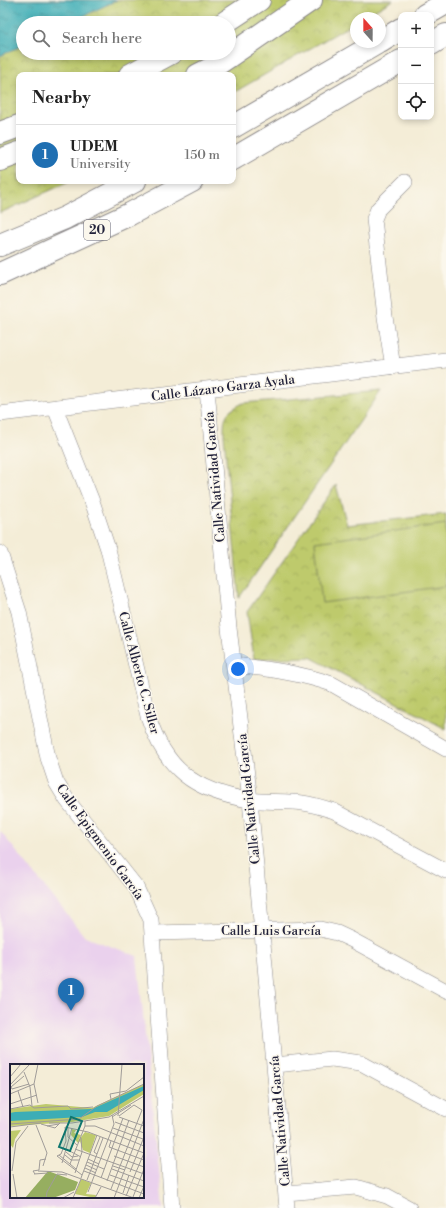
<!DOCTYPE html>
<html lang="en">
<head>
<meta charset="utf-8">
<style>
	body { margin:0; font-family:"Libre Bodoni",serif; background:#f6f6f6; color:#222 }
	.controls { position:absolute; right:12px; top:12px; display:grid; overflow:hidden; border-radius:8px; box-shadow:0 2px 6px #0003 }
	.controls button { width:36px; height:36px; display:grid; place-items:center; padding:0; border:0; border-bottom:1px solid #e0e0e0; background:#fff; color:#222; font:20px sans-serif }
	.compass { position:absolute; left:350px; top:12px; width:36px; height:36px; border-radius:50%; background:#fff; box-shadow:0 2px 6px #0003; rotate:339deg }
	.you { position:absolute; left:238px; top:669px; width:14px; height:14px; margin:-10px; border:3px solid #fff; border-radius:50%; background:#1a73e8; box-shadow:0 0 0 6px #1a73e833 }
	.badge { display:grid; place-items:center; width:26px; height:26px; border-radius:50%; background:#1f6fb2; color:#fff; font-size:13px; font-weight:700 }
	.pin { position:absolute; translate:-50% -33px; filter:drop-shadow(0 1px 2px #0008) }
	.pin::after { content:''; position:absolute; top:21px; width:14px; height:12px; background:inherit; clip-path:polygon(0 0,100% 0,50% 100%) }
	.list { margin:0; padding:0; list-style:none }
	h2 { display:flex; justify-content:space-between; align-items:center; height:52px; margin:0; padding:0 16px; font-size:17px }
	h2 small { font-size:13px; font-weight:400; color:#767676 }
	.list li { display:grid; grid-template-columns:26px 1fr auto; gap:12px; align-items:center; box-sizing:border-box; height:60px; padding:0 16px; border-top:1px solid #e0e0e0 }
	.list b { display:block; font-size:15px; white-space:nowrap }
	.list p { margin:0; font-size:13px; white-space:nowrap; color:#767676 }
	.list em { font-size:13px; font-style:normal; color:#767676 }
	.icon { flex:none; width:22px; height:22px; fill:none; stroke:currentColor; stroke-width:2; stroke-linecap:round; stroke-linejoin:round }
	.map { position:relative; flex:none; width:446px; height:1208px; overflow:hidden }
	.search { position:absolute; background:#fff; box-shadow:0 2px 6px #0003; left:16px; top:16px; width:220px; height:44px; display:flex; align-items:center; gap:10px; box-sizing:border-box; padding:0 14px; border-radius:22px; color:#767676; font-size:15px }
	.panel { position:absolute; background:#fff; box-shadow:0 2px 6px #0003; left:16px; top:72px; width:220px; height:112px; border-radius:8px }
	.map>svg:first-child { display:block }
	.built { fill:#ead1ed; fill-rule:evenodd }
	.park { fill:url(#park-crowns); stroke:#707654; fill-rule:evenodd }
	.garden { fill:#beca6c; stroke:#707654 }
	.water { fill:url(#water-ripples); stroke:#2f6878 }
	.lines { fill:none; stroke-linecap:round; stroke-linejoin:round }
	.minor-casing { stroke:#8b8889; stroke-width:16 }
	.primary-casing { stroke:#8b8889; stroke-width:24 }
	.motorway-casing { stroke:#8b8889; stroke-width:24 }
	.minor { stroke:#fff; stroke-width:15 }
	.primary { stroke:#fff; stroke-width:22 }
	.motorway { stroke:#fff; stroke-width:22 }
	.labels { text-anchor:middle; dominant-baseline:central; stroke-width:3; stroke-linejoin:round; paint-order:stroke }
	.shield { fill:#fbf7ec; stroke:#636270; stroke-width:1 }
	.shield-label { font-size:12px; font-weight:bold; fill:#22223b }
	.street-label { font-size:13px; fill:#22223b; stroke:#fbf7ec }
	.inset-road { fill:none; stroke:#a09c99; stroke-width:1 }
	.view { fill:#0f766e; fill-opacity:0.15; stroke:#0f766e; stroke-width:2 }
	.inset-edge { fill:none; stroke:#22223b; stroke-width:2 }
</style>
</head>
<body>
<div class="map">
<svg width="446" height="1208" viewBox="0 0 446 1208">
	<defs>
		<pattern id="park-crowns" width="20" height="18" patternUnits="userSpaceOnUse"><rect width="20" height="18" fill="#beca6c"/><path d="M2 6a3 3 0 1 1 6 0M12 15a3 3 0 1 1 6 0" fill="none" stroke="#a3ad5e"/></pattern>
		<pattern id="water-ripples" width="26" height="14" patternUnits="userSpaceOnUse"><rect width="26" height="14" fill="#3cadb6"/><path d="M2 4q2-2 4 0t4 0M15 11q2-2 4 0t4 0" fill="none" stroke="#328c95"/></pattern>
	</defs>
	<rect width="100%" height="100%" fill="#fbf7ec"/>
	<filter id="ink" filterUnits="userSpaceOnUse"><feTurbulence type="fractalNoise" baseFrequency=".025" numOctaves="2"/><feDisplacementMap in="SourceGraphic" scale="8" xChannelSelector="R" yChannelSelector="G"/><feConvolveMatrix kernelMatrix="1 2 1 2 8 2 1 2 1" color-interpolation-filters="sRGB"/></filter>
	<filter id="wash" filterUnits="userSpaceOnUse"><feTurbulence type="fractalNoise" baseFrequency=".012" numOctaves="4" result="noise"/><feDisplacementMap in="SourceGraphic" scale="16" xChannelSelector="R" yChannelSelector="G"/><feGaussianBlur stdDeviation="0.9" result="paint"/><feColorMatrix in="noise" values="0 0 0 0 0 0 0 0 0 0 0 0 0 0 0 0 0 1.4 0 .05"/><feComposite in="paint" operator="in"/></filter>
	<g filter="url(#wash)">
		<rect width="100%" height="100%" fill="#f4edd7"/>
		<!-- built -->
		<path class="built" d="M 0,831 L 85,937 L 137,956 L 163,1208 L 0,1208 ZM 11,1065 L 143,1065 L 143,1197 L 11,1197 Z"/>
		<!-- park -->
		<path class="park" d="M 0,0 L 393,0 L 362,18 L 356,18 L 356,22 L 233,93 L 233,75 L 19,75 L 19,181 L 71,181 L 0,213 ZM 23,23 L 229,23 L 229,53 L 23,53 Z
			M 381,391 L 239,598 L 224,436 C 224,416 224,413 243,403 Z
			M 336,485 L 347,525 L 446,514 L 446,729 L 310,657 L 254,659 L 247,612 Z"/>
		<!-- garden -->
		<path class="garden" d="M 446,524 L 446,586 L 322,603 L 315,542 Z"/>
		<!-- water -->
		<path class="water" d="M 0,0 L 117,0 L 69,23 L 23,23 L 23,45 L 0,56 Z"/>
	</g>
	<g filter="url(#ink)">
		<g class="lines">
			<defs>
				<path id="minor" d="M 393,367 L 385,317 L 374,219 L 378,209 L 405,182
					M 207,390 L 229,628 L 250,800 L 287,1208
					M 55,408 L 93,504 L 108,549 L 148,716 C 165,769 194,791 249,800 C 263,802 278,801 292,802 C 307,802 321,807 334,811 L 446,871
					M 0,414 L 446,360
					M 0,553 L 19,612 L 48,758 L 56,782 L 67,800 L 136,887 L 151,920 L 172,1208
					M 235,665 C 268,669 300,673 332,684 L 446,749
					M 153,933 L 320,929 L 337,933 L 352,940 L 446,991
					M 275,1065 L 332,1059 L 361,1063 L 446,1109
					M 286,1193 L 356,1187 L 387,1196 L 409,1208"/>
				<path id="primary" d="M 425,15 L 446,3
					M 380,42 L 401,29
					M 431,44 L 446,35
					M 233,127 L 379,42
					M 233,159 L 401,61
					M 0,245 L 65,218 L 135,181
					M 0,274 L 130,214 L 192,181"/>
				<path id="motorway" d="M 224,23 L 259,0
					M 130,75 L 171,53
					M 198,75 L 212,68 L 311,0
					M 0,133 L 19,126
					M 0,160 L 19,153"/>
			</defs>
			<!-- minor casing -->
			<use href="#minor" class="minor-casing"/>
			<!-- primary casing -->
			<use href="#primary" class="primary-casing"/>
			<!-- motorway casing -->
			<use href="#motorway" class="motorway-casing"/>
			<!-- minor -->
			<use href="#minor" class="minor"/>
			<!-- primary -->
			<use href="#primary" class="primary"/>
			<!-- motorway -->
			<use href="#motorway" class="motorway"/>
		</g>
	</g>
	<g class="labels">
		<!-- shield labels -->
		<rect class="shield" x="84" y="220" width="26" height="20" rx="3"/>
		<g class="shield-label">
			<text x="97" y="230">20</text>
		</g>
		<!-- street labels -->
		<g class="street-label">
			<text transform="translate(223 388) rotate(-7)">Calle Lázaro Garza Ayala</text>
			<text transform="translate(215 477) rotate(-95)">Calle Natividad García</text>
			<text transform="translate(139 673) rotate(75)">Calle Alberto C. Siller</text>
			<text transform="translate(249 799) rotate(-96)">Calle Natividad García</text>
			<text transform="translate(100 842) rotate(54)">Calle Epigmenio García</text>
			<text x="271" y="931">Calle Luis García</text>
			<text transform="translate(280 1121) rotate(-95)">Calle Natividad García</text>
		</g>
	</g>
	<!-- overview -->
	<g transform="translate(10 1064)">
		<rect width="134" height="134" fill="#f4edd7"/>
		<path d="M 11,66 L 5,75 L 3,84 L 0,80 L 0,67 Z" fill="#beca6c"/>
		<path d="M 38,107 L 68,118 L 65,126 L 43,134 L 15,134 Z" fill="#96ae60"/>
		<path d="M 71,115 L 81,119 L 76,130 L 86,131 L 85,134 L 65,130 Z" fill="#beca6c"/>
		<path d="M 134,20 L 134,30 L 99,52 L 62,58 L 0,62 L 0,45 L 36,40 L 82,44 ZM 62,65 L 66,66 L 64,69 L 71,71 L 68,77 L 75,68 L 86,71 L 80,89 L 73,86 L 70,77 L 68,79 L 61,71 Z" fill="#beca6c"/>
		<path d="M 134,22 L 134,26 L 97,48 L 85,48 L 72,53 L 0,57 L 0,49 L 5,48 L 82,45 Z" fill="#3cadb6"/>
		<path class="inset-road" d="M 14,8 L 20,23 L 22,42M 14,12 L 1,23 L 2,25 L 19,20M 0,13 L 11,0M 24,20 L 28,39M 24,20 L 28,0M 0,21 L 20,0M 8,27 L 13,43M 0,30 L 24,20M 101,35 L 100,30 L 116,27 L 134,13M 0,40 L 27,31M 0,45 L 20,41 L 24,44 L 58,42 L 61,45 L 83,43M 108,52 L 112,0M 102,53 L 121,41M 109,53 L 134,62M 75,57 L 75,62 L 85,62 L 134,82M 105,58 L 134,69M 39,59 L 62,59 L 99,53 L 134,32M 0,60 L 69,55 L 87,42 L 134,20M 31,60 L 45,64 L 50,59M 26,61 L 37,89 L 33,102M 37,62 L 49,60M 0,63 L 31,59M 55,63 L 78,68 L 134,89M 58,63 L 58,73 L 67,81M 103,64 L 133,75M 101,77 L 99,83 L 134,96M 56,85 L 71,93M 65,85 L 134,110M 56,88 L 62,93 L 68,92M 87,90 L 84,88 L 90,73M 87,90 L 93,74M 49,91 L 66,105M 55,91 L 61,96 L 69,96M 47,92 L 51,90 L 56,77 L 55,63M 47,92 L 72,111M 104,92 L 134,103M 78,95 L 89,100M 77,98 L 94,105M 52,99 L 62,64M 60,100 L 75,62M 76,101 L 87,106M 103,102 L 115,106M 75,104 L 86,109M 102,105 L 134,117M 2,107 L 6,78 L 18,62M 28,107 L 52,108 L 124,134M 74,107 L 134,130M 120,108 L 134,73M 65,109 L 72,88 L 71,74M 3,110 L 7,134M 24,110 L 38,109M 25,110 L 23,107 L 29,106 L 30,96 L 36,95M 100,111 L 134,123M 71,114 L 87,71M 91,114 L 113,54M 77,116 L 87,90M 97,117 L 119,56M 101,125 L 132,46 L 124,41 L 109,52M 78,128 L 104,60 L 102,51M 113,129 L 119,111M 116,132 L 134,89M 123,133 L 134,105M 36,134 L 37,128 L 47,110 L 57,111M 53,134 L 64,128M 63,134 L 71,115M 85,134 L 91,123M 104,134 L 134,55M 129,134 L 134,122"/>
		<path class="view" d="M 61,53 L 72,57 L 60,87 L 49,83 Z"/>
		<rect width="134" height="134" class="inset-edge"/>
	</g>
</svg>
<div class="controls">
<button>+</button>
<button>−</button>
<button><svg class="icon" aria-label="locate" viewBox="0 0 24 24"><circle cx="12" cy="12" r="6"/><path d="M12 2v4M12 18v4M2 12h4M18 12h4"/></svg></button>
</div>
<svg class="compass" viewBox="-18 -18 36 36"><path d="M0-13l5 13h-10z" fill="#e53935"/><path d="M0 13l5-13h-10z" fill="#767676"/></svg>
<div class="you"></div>
<div class="pin badge" style="left:71px;top:1011px">1</div>
<div class="search"><svg class="icon" aria-label="search" viewBox="0 0 24 24"><circle cx="10" cy="10" r="6"/><path d="M15 15l6 6"/></svg>Search here</div>
<section class="panel">
<h2>Nearby<small></small></h2>
<ul class="list">
<li><span class="badge">1</span><div><b>UDEM</b><p>University</p></div><em>150 m</em></li>
</ul>
</section>
</div>
</body>
</html>
